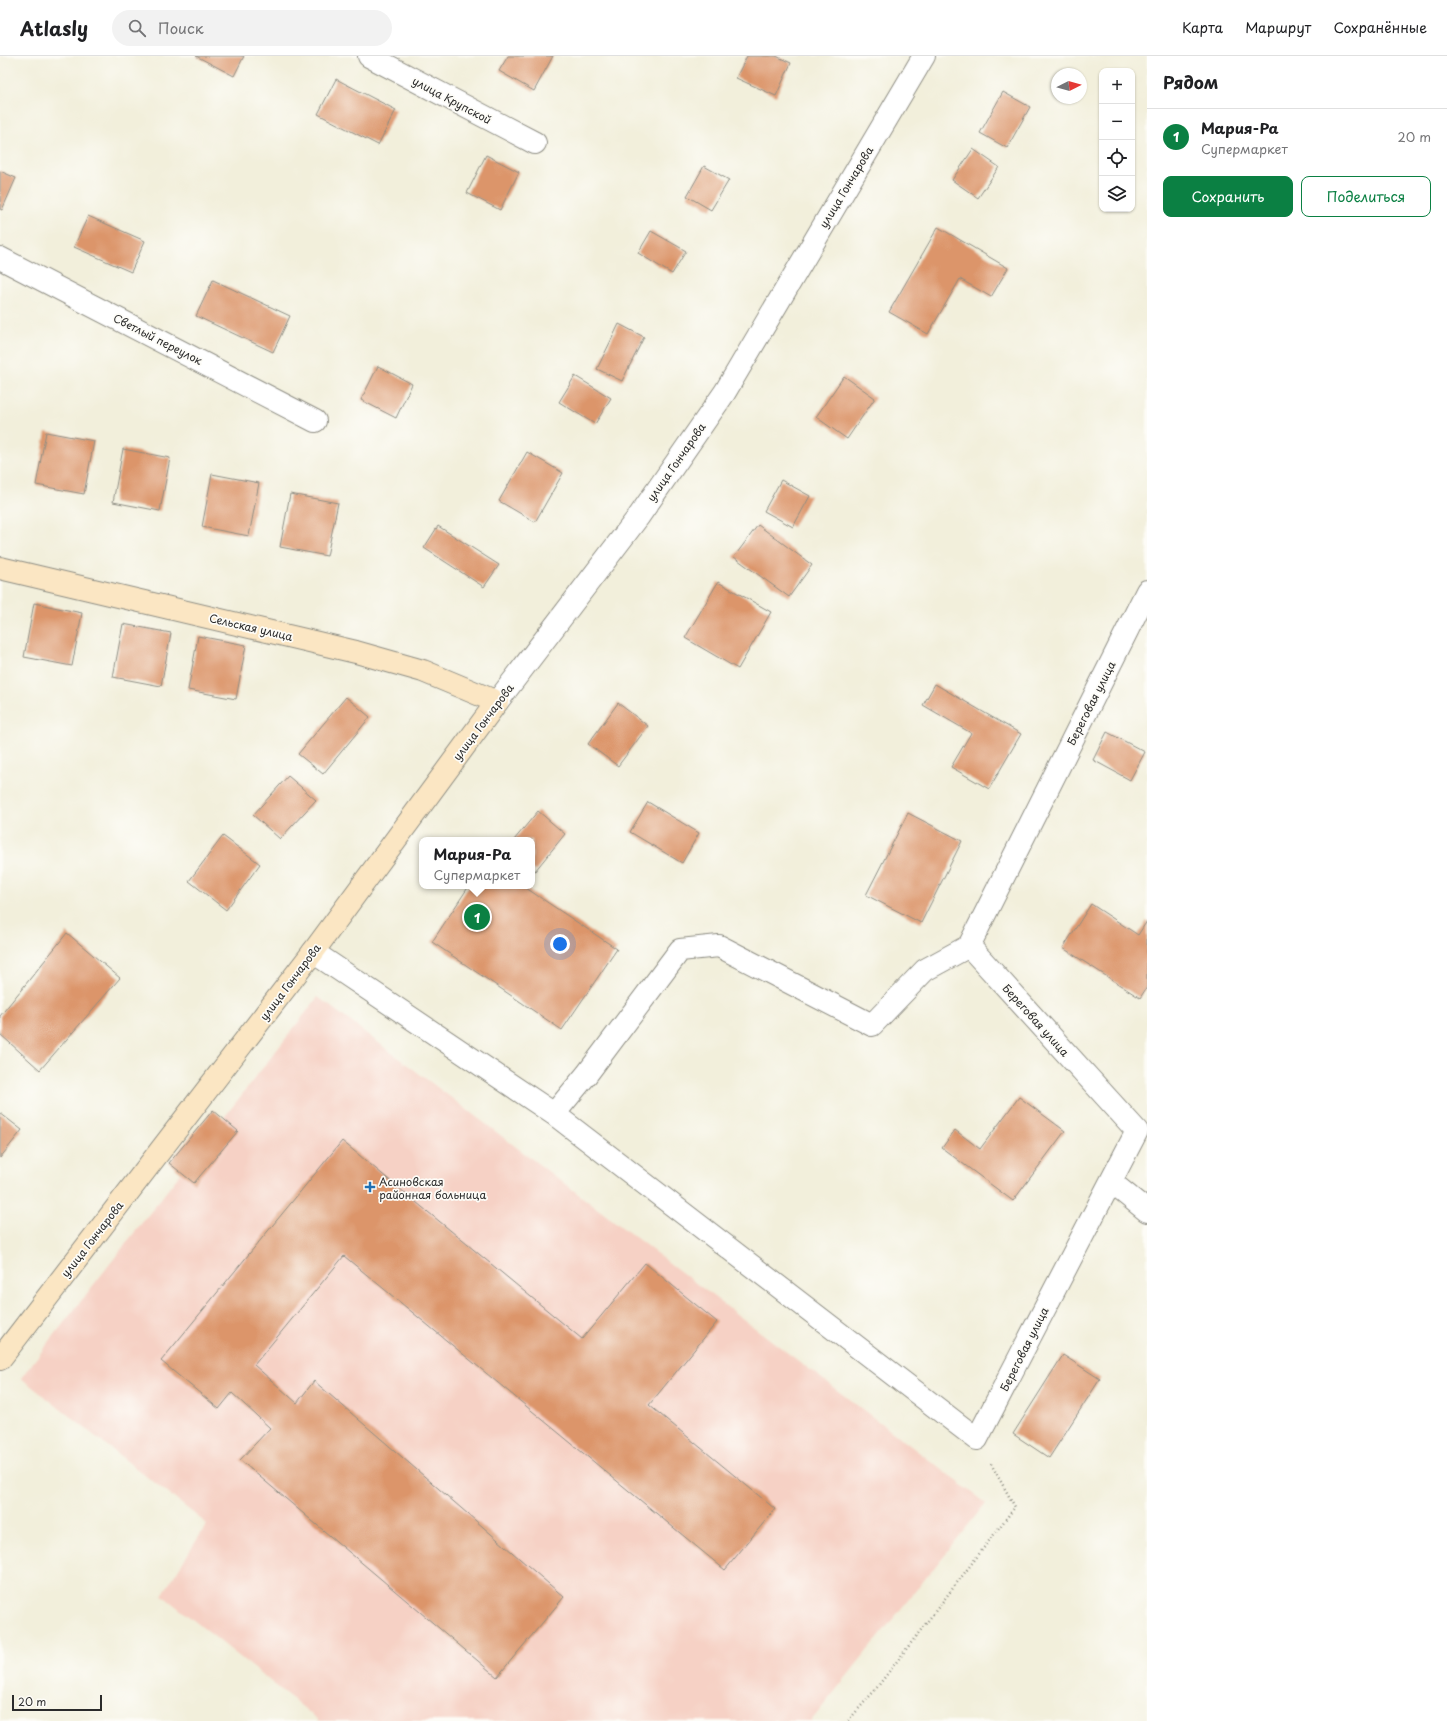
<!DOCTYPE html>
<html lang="ru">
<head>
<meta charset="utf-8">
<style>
	body { margin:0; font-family:"Playpen Sans",sans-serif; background:#f2f2f2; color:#202124 }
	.controls { position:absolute; right:12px; top:12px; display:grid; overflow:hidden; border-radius:8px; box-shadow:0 1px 3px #0004 }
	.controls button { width:36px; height:36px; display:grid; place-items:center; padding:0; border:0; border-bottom:1px solid #e0e0e0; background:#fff; color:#202124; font:20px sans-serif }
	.compass { position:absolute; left:1051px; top:12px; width:36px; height:36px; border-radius:50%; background:#fff; box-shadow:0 1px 3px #0004; rotate:84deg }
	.scale { position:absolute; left:12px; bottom:10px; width:90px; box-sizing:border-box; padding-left:4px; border:2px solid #2b2b2b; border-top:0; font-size:11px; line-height:14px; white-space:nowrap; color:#2b2b2b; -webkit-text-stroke:3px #fdfcf7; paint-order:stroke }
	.you { position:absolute; left:560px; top:888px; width:14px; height:14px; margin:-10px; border:3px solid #fff; border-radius:50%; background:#1a73e8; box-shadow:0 0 0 6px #1a73e833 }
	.badge { display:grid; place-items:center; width:26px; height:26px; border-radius:50%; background:#0b8043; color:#fff; font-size:13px; font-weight:700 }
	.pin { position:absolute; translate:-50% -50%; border:2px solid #fff; box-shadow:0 1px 4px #0006 }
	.popup { position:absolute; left:419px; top:781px; width:116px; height:52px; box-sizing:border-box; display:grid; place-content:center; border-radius:8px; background:#fff; filter:drop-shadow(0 1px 3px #0005); font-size:13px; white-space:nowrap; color:#757577 }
	.popup b { font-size:15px; color:#202124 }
	.popup::after { content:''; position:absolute; left:50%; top:100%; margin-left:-8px; border:8px solid transparent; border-top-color:#fff }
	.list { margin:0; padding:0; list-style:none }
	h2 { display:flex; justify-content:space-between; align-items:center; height:52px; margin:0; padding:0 16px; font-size:17px }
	h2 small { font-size:13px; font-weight:400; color:#757577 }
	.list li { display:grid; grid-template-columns:26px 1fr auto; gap:12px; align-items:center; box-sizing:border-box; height:56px; padding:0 16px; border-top:1px solid #e0e0e0 }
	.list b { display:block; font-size:15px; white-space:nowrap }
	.list p { margin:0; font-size:13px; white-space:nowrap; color:#757577 }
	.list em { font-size:13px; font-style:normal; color:#757577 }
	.actions { display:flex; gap:8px; padding:12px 16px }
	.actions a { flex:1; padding:9px 0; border:1px solid #0b8043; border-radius:8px; text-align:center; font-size:14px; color:#0b8043 }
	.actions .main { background:#0b8043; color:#fff }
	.icon { flex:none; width:22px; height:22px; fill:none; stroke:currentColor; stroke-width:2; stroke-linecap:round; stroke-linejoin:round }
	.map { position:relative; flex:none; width:1147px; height:1665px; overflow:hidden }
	header { display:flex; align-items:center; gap:24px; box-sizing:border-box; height:56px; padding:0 20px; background:#fff; border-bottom:1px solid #e0e0e0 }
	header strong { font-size:19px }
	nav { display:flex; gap:22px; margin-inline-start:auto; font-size:14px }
	.search { width:280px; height:36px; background:#f2f2f2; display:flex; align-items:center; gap:10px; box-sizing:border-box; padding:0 14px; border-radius:22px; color:#757577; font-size:15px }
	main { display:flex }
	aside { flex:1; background:#fff }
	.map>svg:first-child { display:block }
	.built { fill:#f6d1c5 }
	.building { fill:#dc956b }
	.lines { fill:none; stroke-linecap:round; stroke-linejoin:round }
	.street-casing { stroke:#8e8d83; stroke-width:24 }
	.secondary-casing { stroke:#8e8d83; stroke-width:24 }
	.path { stroke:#8e8d83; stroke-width:2.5; stroke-dasharray:1 3; stroke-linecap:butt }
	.street { stroke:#fff; stroke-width:22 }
	.secondary { stroke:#fbe6c3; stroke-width:22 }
	.poi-dot { fill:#1f6fb2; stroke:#fdfcf7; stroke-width:1.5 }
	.labels { text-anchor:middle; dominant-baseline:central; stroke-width:3.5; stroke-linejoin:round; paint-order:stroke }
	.street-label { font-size:11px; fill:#2b2b2b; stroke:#fdfcf7 }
	.poi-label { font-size:11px; fill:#2b2b2b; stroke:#fdfcf7; text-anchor:start }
</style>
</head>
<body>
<header>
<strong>Atlasly</strong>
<div class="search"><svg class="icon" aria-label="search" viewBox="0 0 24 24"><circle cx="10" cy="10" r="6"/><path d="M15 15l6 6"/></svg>Поиск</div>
<nav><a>Карта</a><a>Маршрут</a><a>Сохранённые</a></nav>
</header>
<main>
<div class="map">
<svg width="1147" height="1665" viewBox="0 0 1147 1665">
	<rect width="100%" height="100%" fill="#fdfcf7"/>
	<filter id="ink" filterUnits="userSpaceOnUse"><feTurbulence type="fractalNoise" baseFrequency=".025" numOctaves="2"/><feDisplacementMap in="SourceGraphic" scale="8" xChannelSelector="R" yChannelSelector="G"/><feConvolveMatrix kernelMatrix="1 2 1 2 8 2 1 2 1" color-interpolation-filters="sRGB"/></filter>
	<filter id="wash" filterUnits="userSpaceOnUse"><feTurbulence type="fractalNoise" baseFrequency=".012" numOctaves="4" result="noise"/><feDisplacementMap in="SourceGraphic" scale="16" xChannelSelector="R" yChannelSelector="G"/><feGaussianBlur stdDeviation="0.9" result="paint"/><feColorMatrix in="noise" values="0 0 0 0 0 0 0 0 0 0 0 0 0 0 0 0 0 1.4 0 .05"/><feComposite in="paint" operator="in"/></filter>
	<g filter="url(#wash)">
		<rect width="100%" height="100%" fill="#f2efdb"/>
		<!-- built -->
		<path class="built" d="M 318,941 L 986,1447 L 811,1665 L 320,1665 L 162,1539 L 207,1468 L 21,1322 Z"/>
		<g id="blocks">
			<!-- building -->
			<path class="building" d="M 196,0 L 244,0 L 234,20 Z
				M 508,0 L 553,0 L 534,35 L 499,15 Z
				M 747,0 L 776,0 L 791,7 L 776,40 L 736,22 Z
				M 336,23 L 396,54 L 378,89 L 318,58 Z
				M 1003,36 L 1030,51 L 1007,92 L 980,77 Z
				M 973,93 L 999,111 L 978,142 L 952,124 Z
				M 486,99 L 519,116 L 500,154 L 467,137 Z
				M 704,110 L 729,124 L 711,154 L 687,140 Z
				M 0,115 L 16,122 L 2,154 L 0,153 Z
				M 88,160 L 145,185 L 131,216 L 74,191 Z
				M 938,171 L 1008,212 L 991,241 L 960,223 L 928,278 L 889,256 Z
				M 651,175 L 686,195 L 672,218 L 638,197 Z
				M 213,224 L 290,260 L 273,296 L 196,260 Z
				M 619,268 L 644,281 L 622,325 L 597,313 Z
				M 378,310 L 412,328 L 396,362 L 361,344 Z
				M 575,320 L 611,342 L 595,368 L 559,346 Z
				M 844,320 L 875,342 L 847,383 L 816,361 Z
				M 46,376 L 94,385 L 84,438 L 36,429 Z
				M 123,393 L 170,402 L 160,455 L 113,446 Z
				M 527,396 L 563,417 L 535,466 L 499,445 Z
				M 212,418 L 259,427 L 249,480 L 202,471 Z
				M 781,424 L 810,440 L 793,471 L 764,455 Z
				M 290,438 L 338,447 L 327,500 L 280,491 Z
				M 758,469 L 812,509 L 789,541 L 734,501 Z
				M 438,470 L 499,509 L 484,531 L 424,492 Z
				M 718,526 L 771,556 L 738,613 L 685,582 Z
				M 34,547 L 82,557 L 72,610 L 24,601 Z
				M 123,568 L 171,577 L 161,630 L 113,621 Z
				M 198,580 L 246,589 L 236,643 L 188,634 Z
				M 935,628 L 1021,678 L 989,733 L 951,711 L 971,677 L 923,649 Z
				M 346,641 L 370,661 L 323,718 L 298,698 Z
				M 618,647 L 648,670 L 618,710 L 588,688 Z
				M 1107,676 L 1145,696 L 1130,724 L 1093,704 Z
				M 288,720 L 316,744 L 280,783 L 253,759 Z
				M 648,746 L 699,777 L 682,807 L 630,776 Z
				M 538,755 L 565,778 L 535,815 L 532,813 L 532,784 L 514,784 Z
				M 908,757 L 962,785 L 921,867 L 866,839 Z
				M 223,780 L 260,808 L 226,854 L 189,825 Z
				M 469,830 L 523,830 L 617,893 L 562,974 L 432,886 Z
				M 1091,848 L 1138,879 L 1147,865 L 1147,931 L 1140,942 L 1063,892 Z
				M 67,877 L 120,922 L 40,1014 L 0,978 L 0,960 Z
				M 1019,1041 L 1065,1075 L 1013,1145 L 942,1092 L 955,1074 L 980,1093 Z
				M 213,1054 L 238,1075 L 194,1127 L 169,1107 Z
				M 0,1057 L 22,1074 L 0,1102 Z
				M 342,1085 L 582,1283 L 645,1207 L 717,1266 L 649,1349 L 775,1453 L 725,1514 L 344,1200 L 254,1309 L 297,1347 L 314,1325 L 564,1541 L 497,1621 L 240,1404 L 270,1372 L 232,1337 L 219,1353 L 161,1305 Z
				M 1063,1299 L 1100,1323 L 1049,1402 L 1013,1378 Z"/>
		</g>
	</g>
	<g filter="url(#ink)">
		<use href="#blocks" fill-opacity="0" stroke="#8e8d83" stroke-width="1"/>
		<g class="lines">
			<defs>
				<path id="street" d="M 369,0 L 535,87
					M 0,202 L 315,365
					M 497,646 L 639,460 L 725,336 L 924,0
					M 313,896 L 554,1058 L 977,1383 L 1137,1075 L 969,890 L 1147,535
					M 554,1058 L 587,1018 L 680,894 L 719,890 L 872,969 L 925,914 L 969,890
					M 1111,1126 L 1147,1155"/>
				<path id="secondary" d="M 0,512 L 356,596 L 423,615 L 497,646 L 313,896 L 0,1303"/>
			</defs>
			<!-- street casing -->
			<use href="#street" class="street-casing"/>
			<!-- secondary casing -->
			<use href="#secondary" class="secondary-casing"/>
			<!-- path -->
			<path class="path" d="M 848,1665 L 875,1634 L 1015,1451 L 990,1406"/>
			<!-- street -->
			<use href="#street" class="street"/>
			<!-- secondary -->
			<use href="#secondary" class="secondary"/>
		</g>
	</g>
	<!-- markers -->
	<path class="poi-dot" d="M368 1125h4v4h4v4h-4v4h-4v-4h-4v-4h4z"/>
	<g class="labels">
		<!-- street labels -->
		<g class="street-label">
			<text transform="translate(452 44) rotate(28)">улица Крупской</text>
			<text transform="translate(846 131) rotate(-59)">улица Гончарова</text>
			<text transform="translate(158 283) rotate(27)">Светлый переулок</text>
			<text transform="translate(676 406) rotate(-55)">улица Гончарова</text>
			<text transform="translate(251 571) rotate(13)">Сельская улица</text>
			<text transform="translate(1091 647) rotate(-63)">Береговая улица</text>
			<text transform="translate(483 666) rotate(-53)">улица Гончарова</text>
			<text transform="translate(290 926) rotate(-53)">улица Гончарова</text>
			<text transform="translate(1036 964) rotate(48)">Береговая улица</text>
			<text transform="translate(92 1183) rotate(-52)">улица Гончарова</text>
			<text transform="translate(1024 1293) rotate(-63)">Береговая улица</text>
		</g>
		<!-- poi labels -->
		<g class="poi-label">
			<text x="379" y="1125">Асиновская<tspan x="379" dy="13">районная больница</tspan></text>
		</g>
	</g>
</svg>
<div class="controls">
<button>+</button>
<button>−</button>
<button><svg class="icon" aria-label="locate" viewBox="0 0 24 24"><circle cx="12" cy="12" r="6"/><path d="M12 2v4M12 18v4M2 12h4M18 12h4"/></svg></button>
<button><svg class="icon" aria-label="layers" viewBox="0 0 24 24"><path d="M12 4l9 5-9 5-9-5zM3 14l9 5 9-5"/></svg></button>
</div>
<svg class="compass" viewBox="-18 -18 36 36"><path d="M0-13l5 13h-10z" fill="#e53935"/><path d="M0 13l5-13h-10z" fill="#757577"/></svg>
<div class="scale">20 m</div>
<div class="you"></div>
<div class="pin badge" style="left:477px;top:861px">1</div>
<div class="popup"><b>Мария-Ра</b>Супермаркет</div>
</div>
<aside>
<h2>Рядом<small></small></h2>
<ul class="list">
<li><span class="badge">1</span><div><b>Мария-Ра</b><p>Супермаркет</p></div><em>20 m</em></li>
</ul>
<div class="actions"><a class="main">Сохранить</a><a>Поделиться</a></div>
</aside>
</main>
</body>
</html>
